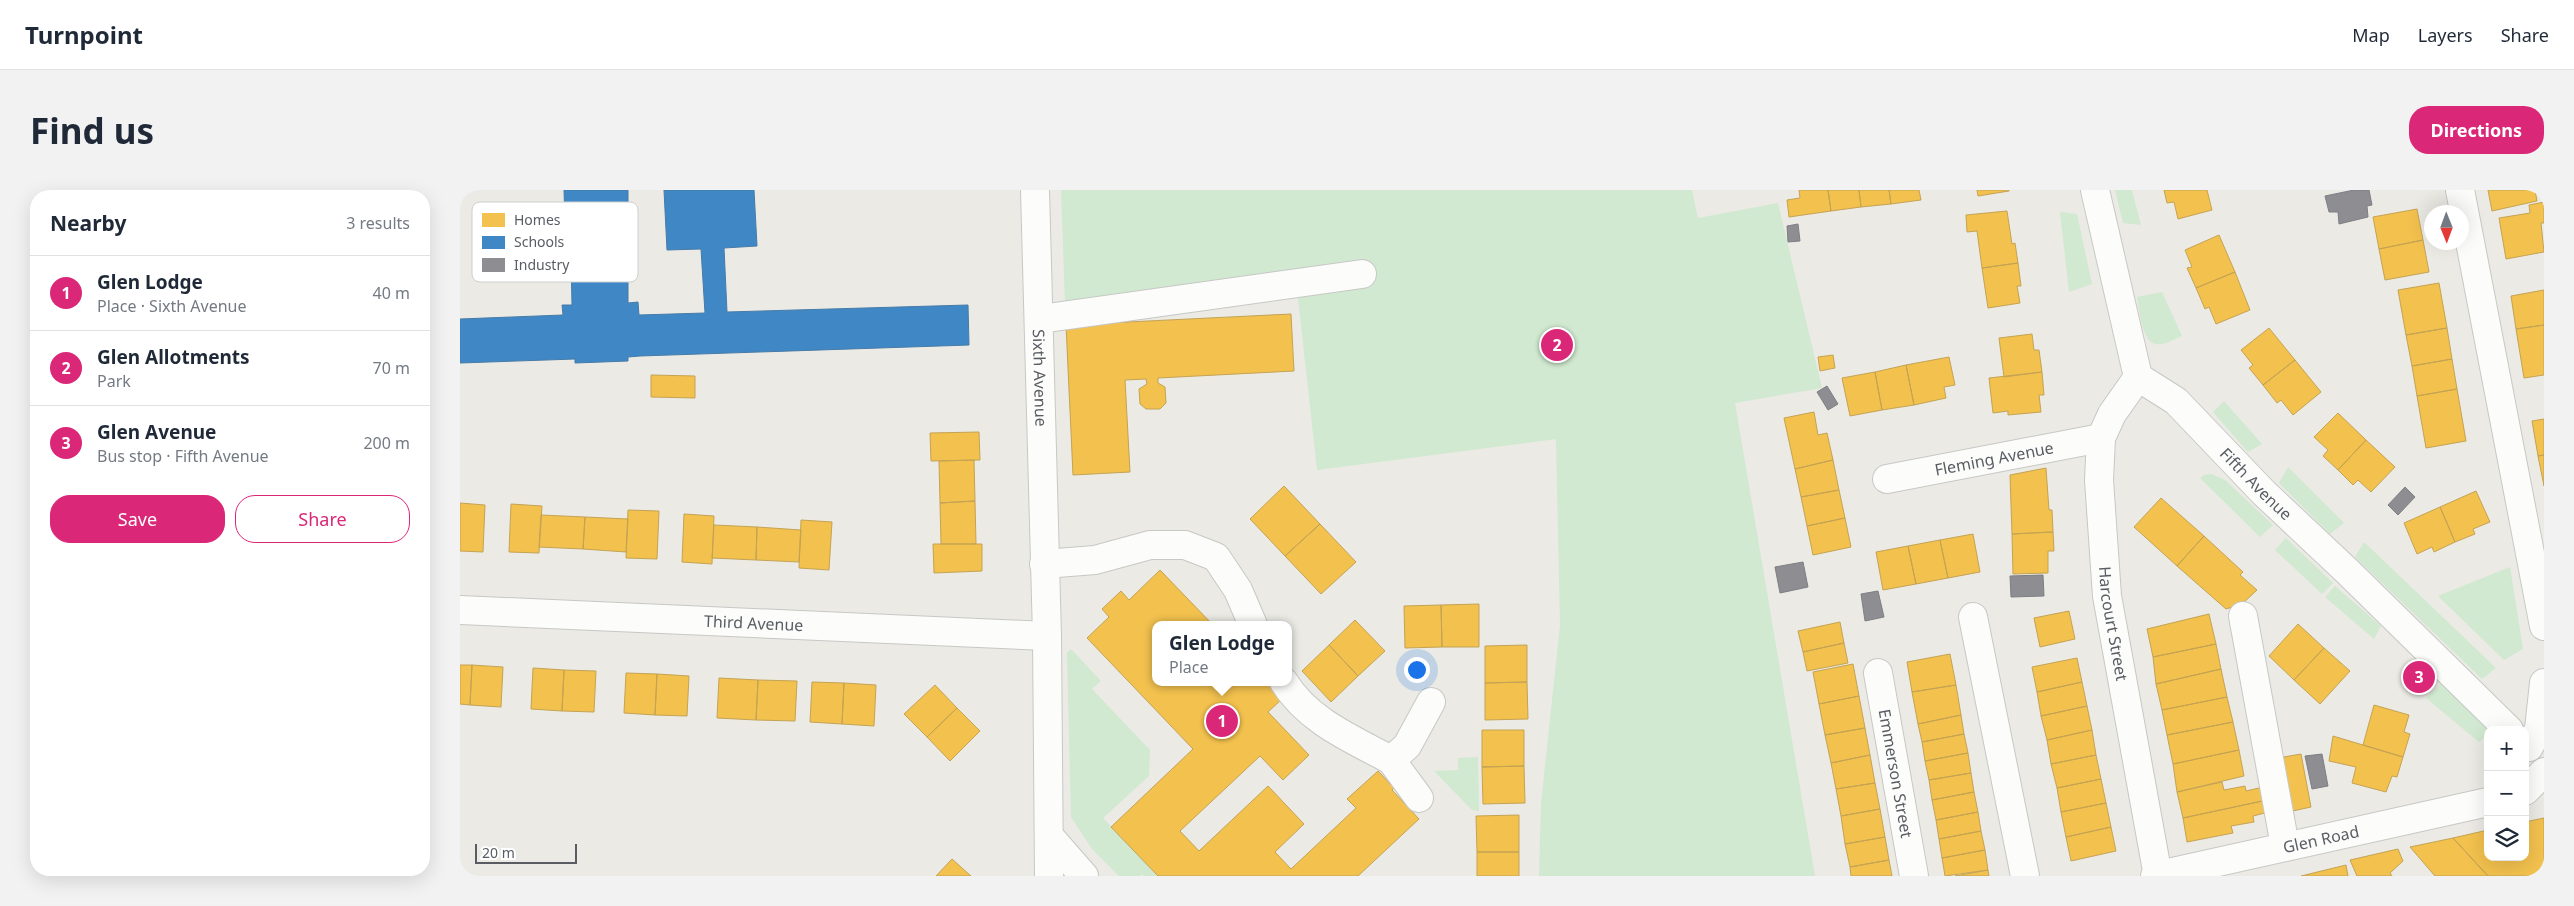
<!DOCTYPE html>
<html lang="en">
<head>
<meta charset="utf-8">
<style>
	body { margin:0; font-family:"Noto Sans",sans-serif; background:#f2f2f3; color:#1f2937 }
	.controls { position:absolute; right:15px; bottom:15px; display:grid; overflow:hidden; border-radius:10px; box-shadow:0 5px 20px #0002 }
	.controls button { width:45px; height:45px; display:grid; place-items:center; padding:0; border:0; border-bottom:1px solid #e0e1e3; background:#fff; color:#1f2937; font:25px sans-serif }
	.compass { position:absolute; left:1964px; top:15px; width:45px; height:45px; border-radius:50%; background:#fff; box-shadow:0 5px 20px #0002; rotate:179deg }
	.scale { position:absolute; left:15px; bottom:12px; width:102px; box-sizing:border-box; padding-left:5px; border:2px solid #595d63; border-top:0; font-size:14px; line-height:18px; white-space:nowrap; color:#595d63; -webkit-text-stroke:4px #fff; paint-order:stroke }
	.you { position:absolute; left:956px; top:479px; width:18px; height:18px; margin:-12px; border:4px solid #fff; border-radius:50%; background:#1a73e8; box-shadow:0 0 0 8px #1a73e833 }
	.badge { display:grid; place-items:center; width:32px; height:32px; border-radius:50%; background:#db2777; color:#fff; font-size:16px; font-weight:700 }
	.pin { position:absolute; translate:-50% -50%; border:2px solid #fff; box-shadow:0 1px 5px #0006 }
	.popup { position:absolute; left:692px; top:431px; width:140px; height:65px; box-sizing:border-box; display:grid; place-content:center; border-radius:10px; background:#fff; filter:drop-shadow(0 1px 4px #0005); font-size:16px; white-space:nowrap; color:#747a83 }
	.popup b { font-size:19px; color:#1f2937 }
	.popup::after { content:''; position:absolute; left:50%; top:100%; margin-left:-10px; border:10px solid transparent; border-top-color:#fff }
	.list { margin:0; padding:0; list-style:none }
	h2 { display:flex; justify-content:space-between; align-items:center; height:65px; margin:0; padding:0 20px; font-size:21px }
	h2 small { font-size:16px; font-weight:400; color:#747a83 }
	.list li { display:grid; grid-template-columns:32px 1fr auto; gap:15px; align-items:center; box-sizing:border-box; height:75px; padding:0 20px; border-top:1px solid #e0e1e3 }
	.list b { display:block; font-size:19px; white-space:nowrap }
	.list p { margin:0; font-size:16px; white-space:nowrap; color:#747a83 }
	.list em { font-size:16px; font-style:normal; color:#747a83 }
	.actions { display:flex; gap:10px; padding:15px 20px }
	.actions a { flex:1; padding:11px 0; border:1px solid #db2777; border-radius:20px; text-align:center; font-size:18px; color:#db2777 }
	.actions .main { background:#db2777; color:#fff }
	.icon { flex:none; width:28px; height:28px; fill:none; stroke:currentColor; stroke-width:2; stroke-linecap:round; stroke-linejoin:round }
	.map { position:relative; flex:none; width:2084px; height:686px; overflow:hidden; border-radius:20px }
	header { display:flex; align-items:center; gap:30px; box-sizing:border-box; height:70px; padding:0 25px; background:#fff; border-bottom:1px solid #e0e1e3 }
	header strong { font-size:24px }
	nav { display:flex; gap:28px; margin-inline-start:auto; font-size:18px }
	.intro { display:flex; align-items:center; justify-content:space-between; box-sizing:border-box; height:120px; padding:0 30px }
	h1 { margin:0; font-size:35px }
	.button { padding:12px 22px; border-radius:20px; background:#db2777; color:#fff; font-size:18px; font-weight:700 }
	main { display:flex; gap:30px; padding:0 30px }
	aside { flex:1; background:#fff; border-radius:20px; box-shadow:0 5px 20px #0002 }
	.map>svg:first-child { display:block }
	.green { fill:#d0e9d0 }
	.homes { fill:#f2c14e; stroke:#c4a354 }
	.schools { fill:#3f88c5; stroke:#477ba8 }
	.industry { fill:#8d8d92; stroke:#7d7f84 }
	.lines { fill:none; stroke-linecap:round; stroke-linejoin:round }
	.minor-casing { stroke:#c7c8c6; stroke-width:30 }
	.minor { stroke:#fcfcfb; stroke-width:28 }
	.labels { text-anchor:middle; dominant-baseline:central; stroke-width:5; stroke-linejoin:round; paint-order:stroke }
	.street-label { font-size:16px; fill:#595d63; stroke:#fff }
	.key { fill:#fff; stroke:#cdced0; stroke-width:1 }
	.key-label { font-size:14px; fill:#595d63 }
</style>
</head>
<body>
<header>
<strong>Turnpoint</strong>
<nav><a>Map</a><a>Layers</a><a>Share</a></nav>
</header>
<div class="intro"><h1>Find us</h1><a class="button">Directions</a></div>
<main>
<aside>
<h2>Nearby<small>3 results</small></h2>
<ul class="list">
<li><span class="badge">1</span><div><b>Glen Lodge</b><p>Place · Sixth Avenue</p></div><em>40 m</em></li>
<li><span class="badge">2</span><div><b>Glen Allotments</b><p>Park</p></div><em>70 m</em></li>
<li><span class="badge">3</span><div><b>Glen Avenue</b><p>Bus stop · Fifth Avenue</p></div><em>200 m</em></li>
</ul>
<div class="actions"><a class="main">Save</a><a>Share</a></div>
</aside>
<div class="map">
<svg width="2084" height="686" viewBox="0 0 2084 686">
	<rect width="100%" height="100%" fill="#ebeae4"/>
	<!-- green -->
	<path class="green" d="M 601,0 L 1232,0 L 1238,28 L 1318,13 L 1362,198 L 1275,213 L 1355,686 L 1079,686 L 1081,614 L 1100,435 L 1096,249 L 857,280 L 835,81 L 605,111 Z
		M 1655,0 L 1672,0 L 1681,35 L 1663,33 Z
		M 1600,22 L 1617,24 L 1632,94 L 1609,102 Z
		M 1702,102 L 1722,146 C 1714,149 1704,156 1695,154 C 1682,151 1679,118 1677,107 Z
		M 1764,211 L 1802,254 L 1788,262 L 1753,222 Z
		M 1828,277 L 1884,333 L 1870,344 L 1819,293 Z
		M 1752,284 L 1765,290 L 1813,335 L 1800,347 L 1740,288 L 1744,285 Z
		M 1826,348 L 1873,393 L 1862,404 L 1815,360 Z
		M 1904,352 L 2036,478 L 2022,489 L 1895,367 Z
		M 2050,377 L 2063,459 L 2044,470 L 1978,406 Z
		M 1875,396 L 1921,436 L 1914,449 L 1865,407 Z
		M 611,459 L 641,491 L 632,499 L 690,560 L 689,586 L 643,628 L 698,686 L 684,686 L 682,684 L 679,686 L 659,686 L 632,659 L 611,627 L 607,463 Z
		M 1983,492 L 2031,540 L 2028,540 L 2028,544 L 2019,552 L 1966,508 Z
		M 1018,567 L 1019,621 L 1012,620 L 974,581 L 998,580 L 998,568 Z"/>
	<!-- homes -->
	<path class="homes" d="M 1339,0 L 1368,0 L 1371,21 L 1329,27 L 1327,10 L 1340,8 Z
		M 1368,0 L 1399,0 L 1401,17 L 1371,21 Z
		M 1399,0 L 1429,0 L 1431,14 L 1401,17 Z
		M 1429,0 L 1459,0 L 1461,10 L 1431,14 Z
		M 1517,0 L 1549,0 L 1549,1 L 1518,6 Z
		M 1704,0 L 1747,0 L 1752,20 L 1718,29 L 1714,12 L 1707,13 Z
		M 2028,0 L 2075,0 L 2077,11 L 2032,21 Z
		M 2084,12 L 2084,33 L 2081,33 L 2084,62 L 2046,69 L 2039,28 L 2070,23 L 2069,15 Z
		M 1957,19 L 1963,50 L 1919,59 L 1913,27 Z
		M 1547,21 L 1552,54 L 1555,53 L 1558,73 L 1522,78 L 1517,41 L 1507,42 L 1506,25 Z
		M 1759,45 L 1775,82 L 1736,98 L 1727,78 L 1732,77 L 1725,60 Z
		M 1963,50 L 1969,82 L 1925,90 L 1919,59 Z
		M 1558,73 L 1561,96 L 1557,96 L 1560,113 L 1528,118 L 1522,78 Z
		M 1775,82 L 1790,120 L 1756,134 L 1749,117 L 1745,119 L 1736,98 Z
		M 1979,93 L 1987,138 L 1946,145 L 1938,100 Z
		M 2084,100 L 2084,135 L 2056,139 L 2051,106 Z
		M 831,124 L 834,181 L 698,188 L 698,193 L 705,197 L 706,213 L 700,219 L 686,219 L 680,214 L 679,199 L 687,194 L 686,189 L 665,190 L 670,282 L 613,285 L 606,135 Z
		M 2084,135 L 2084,185 L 2064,188 L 2056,139 Z
		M 1809,138 L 1835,170 L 1803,195 L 1789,178 L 1793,175 L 1781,160 Z
		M 1987,138 L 1992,169 L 1952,176 L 1946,145 Z
		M 1572,144 L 1574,160 L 1579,160 L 1582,182 L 1544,187 L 1539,148 Z
		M 1373,165 L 1375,178 L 1360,181 L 1358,167 Z
		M 1489,167 L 1495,195 L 1484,197 L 1486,208 L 1454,215 L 1446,175 Z
		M 1992,169 L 1997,199 L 1957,206 L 1952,176 Z
		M 1835,170 L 1861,202 L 1833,225 L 1821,210 L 1817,213 L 1803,195 Z
		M 1446,175 L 1454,215 L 1422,220 L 1415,182 Z
		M 1415,182 L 1422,220 L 1390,226 L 1382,188 Z
		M 1582,182 L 1584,205 L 1579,205 L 1581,222 L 1548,225 L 1548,221 L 1533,223 L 1529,188 Z
		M 191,185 L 235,186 L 235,208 L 191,207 Z
		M 1997,199 L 2006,251 L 1966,258 L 1957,206 Z
		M 1354,222 L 1358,245 L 1367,243 L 1373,270 L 1335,279 L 1324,228 Z
		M 1878,223 L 1906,250 L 1878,280 L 1863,266 L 1868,260 L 1854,247 Z
		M 2084,229 L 2084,265 L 2078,266 L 2072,231 Z
		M 519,242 L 520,270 L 471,271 L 470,243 Z
		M 1906,250 L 1935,277 L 1911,302 L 1898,290 L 1893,295 L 1878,280 Z
		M 2084,265 L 2084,296 L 2078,266 Z
		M 514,270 L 515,311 L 480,313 L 479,271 Z
		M 1373,270 L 1379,300 L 1341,307 L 1335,279 Z
		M 1586,278 L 1589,320 L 1592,320 L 1593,342 L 1552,344 L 1550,285 Z
		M 824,296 L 860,334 L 825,366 L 790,329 Z
		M 1379,300 L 1385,328 L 1347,336 L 1341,307 Z
		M 2016,301 L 2030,332 L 2013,339 L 2015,344 L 1995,352 L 1980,317 Z
		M 1701,308 L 1744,346 L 1717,376 L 1674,337 Z
		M 515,311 L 516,354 L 481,354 L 480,313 Z
		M 0,313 L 25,315 L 23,362 L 0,361 Z
		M 51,314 L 82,316 L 79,363 L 49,362 Z
		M 1980,317 L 1995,352 L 1974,362 L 1972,357 L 1957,364 L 1944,333 Z
		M 168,320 L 199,321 L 197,369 L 166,368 Z
		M 224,324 L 254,326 L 252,374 L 222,372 Z
		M 81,325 L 125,327 L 123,359 L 79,357 Z
		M 125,327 L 168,329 L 166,362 L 123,359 Z
		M 1385,328 L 1391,357 L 1353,365 L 1347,336 Z
		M 341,330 L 372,332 L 369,380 L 339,378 Z
		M 860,334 L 896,372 L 861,404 L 825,366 Z
		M 254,335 L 297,337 L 296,370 L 252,368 Z
		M 297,337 L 341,340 L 339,372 L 296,370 Z
		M 1593,342 L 1594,361 L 1588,361 L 1588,383 L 1553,384 L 1552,344 Z
		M 1513,344 L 1520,382 L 1488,388 L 1480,350 Z
		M 1744,346 L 1783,382 L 1780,385 L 1797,400 L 1782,414 L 1766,419 L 1717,376 Z
		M 1480,350 L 1488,388 L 1456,394 L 1448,356 Z
		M 473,354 L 522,354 L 522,381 L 474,383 Z
		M 1448,356 L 1456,394 L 1423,400 L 1416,362 Z
		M 700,380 L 753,435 L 696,435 L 696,492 L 808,492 L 823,508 L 808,522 L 849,565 L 823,590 L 800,566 L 720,641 L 739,661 L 808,596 L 844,634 L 815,662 L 831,679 L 896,618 L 887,609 L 918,581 L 934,598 L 932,600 L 959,629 L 898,686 L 698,686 L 651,637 L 733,559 L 627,448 L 649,427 L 642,419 L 661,401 L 669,410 Z
		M 1019,414 L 1019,457 L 982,457 L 981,415 Z
		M 981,415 L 982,457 L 945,458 L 944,416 Z
		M 1609,421 L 1615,449 L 1580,457 L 1574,428 Z
		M 1749,424 L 1756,454 L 1693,467 L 1687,439 Z
		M 895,430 L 925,461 L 898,486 L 869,455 Z
		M 1380,432 L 1384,453 L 1343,462 L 1338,441 Z
		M 1838,434 L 1864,458 L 1834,490 L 1809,466 Z
		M 1384,453 L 1388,473 L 1347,481 L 1343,462 Z
		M 1756,454 L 1761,479 L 1696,494 L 1693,467 Z
		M 869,455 L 898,486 L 871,512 L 842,481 Z
		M 1067,455 L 1067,492 L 1025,493 L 1025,456 Z
		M 1864,458 L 1890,481 L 1860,514 L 1834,490 Z
		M 1490,464 L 1496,495 L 1452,502 L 1447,472 Z
		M 1617,468 L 1622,492 L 1577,502 L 1572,477 Z
		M 1393,474 L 1399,506 L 1359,514 L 1353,482 Z
		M 0,475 L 12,475 L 10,515 L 0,514 Z
		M 12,475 L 43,477 L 41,517 L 10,515 Z
		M 73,478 L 104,480 L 102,521 L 71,519 Z
		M 1761,479 L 1767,507 L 1702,520 L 1696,494 Z
		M 104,480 L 136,481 L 134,522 L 102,521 Z
		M 166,483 L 197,484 L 195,525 L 164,523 Z
		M 197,484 L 229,486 L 227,526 L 195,525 Z
		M 259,488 L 298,490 L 296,530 L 257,528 Z
		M 298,490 L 337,491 L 335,531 L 296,530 Z
		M 352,492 L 384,493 L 382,534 L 350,532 Z
		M 1067,492 L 1068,529 L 1025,530 L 1025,493 Z
		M 1622,492 L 1627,516 L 1581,526 L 1577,502 Z
		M 384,493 L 416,495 L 414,536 L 382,534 Z
		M 475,495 L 497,518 L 467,547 L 444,524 Z
		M 1496,495 L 1501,525 L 1458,534 L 1452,502 Z
		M 1399,506 L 1405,538 L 1365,545 L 1359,514 Z
		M 1767,507 L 1773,532 L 1707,545 L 1702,520 Z
		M 1914,515 L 1949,525 L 1944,542 L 1950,544 L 1943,567 L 1903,555 Z
		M 1627,516 L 1632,540 L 1587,550 L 1581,526 Z
		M 497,518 L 520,541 L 490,571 L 467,547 Z
		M 1501,525 L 1504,544 L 1462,552 L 1458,534 Z
		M 1773,532 L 1779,560 L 1713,574 L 1707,545 Z
		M 1405,538 L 1410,565 L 1371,573 L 1365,545 Z
		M 1022,540 L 1064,540 L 1064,576 L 1022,577 Z
		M 1632,540 L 1636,565 L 1591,574 L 1587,550 Z
		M 1504,544 L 1508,563 L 1465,571 L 1462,552 Z
		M 1873,546 L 1943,567 L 1937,587 L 1932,586 L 1926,602 L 1892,593 L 1896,577 L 1869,571 Z
		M 1779,560 L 1784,586 L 1717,602 L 1713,574 Z
		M 1508,563 L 1511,583 L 1469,590 L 1465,571 Z
		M 1841,564 L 1851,617 L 1828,622 L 1818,568 Z
		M 1410,565 L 1415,593 L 1376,599 L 1371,573 Z
		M 1636,565 L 1641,589 L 1597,598 L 1591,574 Z
		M 1064,576 L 1065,613 L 1023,614 L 1022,577 Z
		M 1511,583 L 1514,602 L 1472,610 L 1469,590 Z
		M 1641,589 L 1646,613 L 1601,622 L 1597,598 Z
		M 1762,592 L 1764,600 L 1785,596 L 1786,601 L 1803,597 L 1807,610 L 1723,628 L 1717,602 Z
		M 1415,593 L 1420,619 L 1381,626 L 1376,599 Z
		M 1514,602 L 1518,622 L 1476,630 L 1472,610 Z
		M 1807,610 L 1809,622 L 1793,626 L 1794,632 L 1771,636 L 1773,643 L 1727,652 L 1723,628 Z
		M 1646,613 L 1651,637 L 1606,647 L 1601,622 Z
		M 1420,619 L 1425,647 L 1385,654 L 1381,626 Z
		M 1518,622 L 1521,641 L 1479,649 L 1476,630 Z
		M 1059,625 L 1059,662 L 1017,662 L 1016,626 Z
		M 2084,628 L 2084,686 L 2028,686 L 1993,648 L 2028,640 L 2028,667 L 2065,667 L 2065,632 Z
		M 1651,637 L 1656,661 L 1611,671 L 1606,647 Z
		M 1521,641 L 1525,660 L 1482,668 L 1479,649 Z
		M 1425,647 L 1429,670 L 1390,677 L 1385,654 Z
		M 1993,648 L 2028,686 L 1975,686 L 1950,657 Z
		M 1938,659 L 1943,671 L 1930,683 L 1932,686 L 1897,686 L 1890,670 Z
		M 1525,660 L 1528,680 L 1485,686 L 1482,668 Z
		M 1017,662 L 1059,662 L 1059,686 L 1017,686 Z
		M 492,669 L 511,686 L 476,686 Z
		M 1429,670 L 1432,686 L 1391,686 L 1390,677 Z
		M 1886,675 L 1888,686 L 1841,686 Z
		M 1528,680 L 1529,686 L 1495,686 Z"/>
	<!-- schools -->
	<path class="schools" d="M 104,0 L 168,0 L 168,113 L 178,112 L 179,125 L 245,123 L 241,59 L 207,60 L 204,0 L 294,0 L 297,56 L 264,58 L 267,122 L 508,115 L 509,155 L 180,166 L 168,167 L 168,171 L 115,173 L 115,169 L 0,173 L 0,129 L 103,125 L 102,115 L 112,115 L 111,68 L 106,68 Z"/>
	<!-- industry -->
	<path class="industry" d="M 1894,0 L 1909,0 L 1912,15 L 1907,16 L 1908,27 L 1879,34 L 1878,22 L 1869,22 L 1865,6 Z
		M 1338,34 L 1340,51 L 1328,52 L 1327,36 Z
		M 1367,196 L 1378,214 L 1368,220 L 1357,202 Z
		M 1945,297 L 1955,307 L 1938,325 L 1928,315 Z
		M 1343,372 L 1348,397 L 1320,403 L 1315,377 Z
		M 1583,385 L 1584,406 L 1551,407 L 1550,386 Z
		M 1418,401 L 1424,427 L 1405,431 L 1401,404 Z
		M 1862,564 L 1868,596 L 1852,599 L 1845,566 Z"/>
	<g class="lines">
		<defs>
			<g id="minor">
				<path id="s1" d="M 575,0 L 587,446 L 589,686"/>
				<path id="s2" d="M 1635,0 L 1678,187 L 1716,211 L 1804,303 L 1887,381 L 2049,540"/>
				<path d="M 2000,0 L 2084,436"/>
				<path d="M 580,129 L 902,84"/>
				<path id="s3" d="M 1678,187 L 1652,224 L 1641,248 L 1639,290 L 1647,406 L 1698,686"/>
				<path id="s4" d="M 1427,289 L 1641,248"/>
				<path d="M 584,374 L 635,370 L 690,355 L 725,355 L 756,367 L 778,400 L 793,435"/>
				<path id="s5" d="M 0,420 L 587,446"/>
				<path d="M 1783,426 L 1825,656"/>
				<path d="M 1513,427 L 1565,686"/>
				<path id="s6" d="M 1418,483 L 1454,686"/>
				<path d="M 824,492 C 848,531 892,549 931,570 L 947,556 L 971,512"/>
				<path d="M 2069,557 L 2079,539 L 2084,493"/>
				<path d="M 931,570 L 959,608"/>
				<path d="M 2065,601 L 2084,582"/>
				<path d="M 589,646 L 624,686"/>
				<path id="s7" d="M 1695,686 L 2028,612"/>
			</g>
		</defs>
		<!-- minor casing -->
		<use href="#minor" class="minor-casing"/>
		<!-- minor -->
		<use href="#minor" class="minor"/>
	</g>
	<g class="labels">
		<!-- street labels -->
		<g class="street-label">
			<text stroke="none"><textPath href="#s1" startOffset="188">Sixth Avenue</textPath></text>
			<text stroke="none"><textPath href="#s4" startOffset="109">Fleming Avenue</textPath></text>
			<text stroke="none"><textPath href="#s2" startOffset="352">Fifth Avenue</textPath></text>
			<text stroke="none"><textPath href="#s5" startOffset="294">Third Avenue</textPath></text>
			<text stroke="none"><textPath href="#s3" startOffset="258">Harcourt Street</textPath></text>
			<text stroke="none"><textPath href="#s6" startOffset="102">Emmerson Street</textPath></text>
			<text stroke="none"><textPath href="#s7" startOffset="170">Glen Road</textPath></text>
		</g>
	</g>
	<!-- legend -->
	<rect x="12" y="12" width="166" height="80" rx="8" class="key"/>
	<rect x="22" y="23" width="23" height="14" fill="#f2c14e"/>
	<rect x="22" y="46" width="23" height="13" fill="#3f88c5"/>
	<rect x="22" y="68" width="23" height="14" fill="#8d8d92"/>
	<g class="key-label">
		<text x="54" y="35">Homes</text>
		<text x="54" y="57">Schools</text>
		<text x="54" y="80">Industry</text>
	</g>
</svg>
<div class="controls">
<button>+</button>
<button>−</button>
<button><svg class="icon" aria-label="layers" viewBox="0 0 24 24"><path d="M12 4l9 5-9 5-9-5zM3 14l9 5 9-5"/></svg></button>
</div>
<svg class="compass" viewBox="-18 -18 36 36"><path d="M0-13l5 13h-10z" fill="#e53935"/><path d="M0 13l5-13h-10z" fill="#747a83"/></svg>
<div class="scale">20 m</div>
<div class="you"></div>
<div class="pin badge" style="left:762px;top:531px">1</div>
<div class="popup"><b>Glen Lodge</b>Place</div>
<div class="pin badge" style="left:1097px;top:155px">2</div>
<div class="pin badge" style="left:1959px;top:487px">3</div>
</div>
</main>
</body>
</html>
